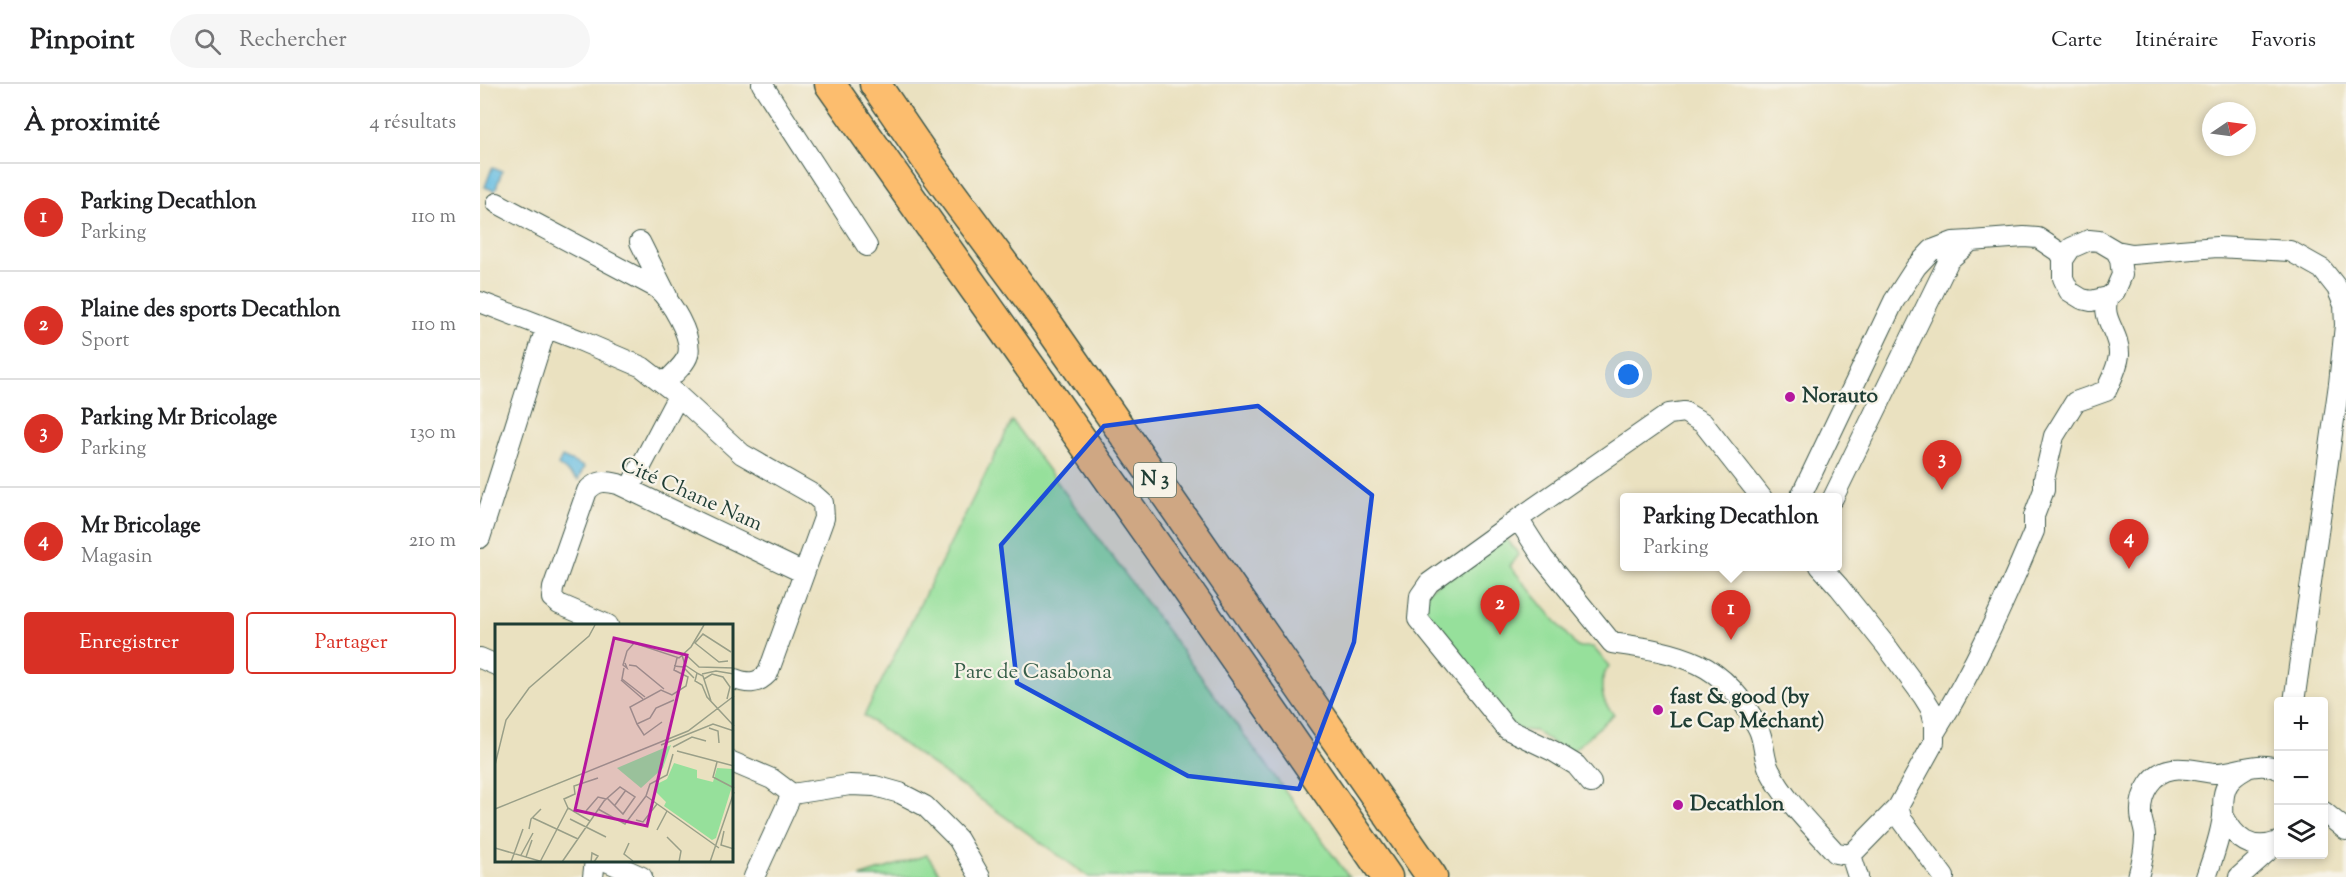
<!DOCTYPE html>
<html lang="fr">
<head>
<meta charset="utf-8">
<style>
	body { margin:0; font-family:"Sorts Mill Goudy",serif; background:#f6f6f6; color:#202124 }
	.controls { position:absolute; right:18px; bottom:18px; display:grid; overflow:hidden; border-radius:6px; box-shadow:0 3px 9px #0003 }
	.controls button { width:54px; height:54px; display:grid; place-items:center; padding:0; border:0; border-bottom:2px solid #e0e0e0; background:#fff; color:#202124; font:30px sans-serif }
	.compass { position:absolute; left:1722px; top:18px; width:54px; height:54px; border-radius:50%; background:#fff; box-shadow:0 3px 9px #0003; rotate:77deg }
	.you { position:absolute; left:1149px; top:291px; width:21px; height:21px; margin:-15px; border:4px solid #fff; border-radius:50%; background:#1a73e8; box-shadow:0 0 0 9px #1a73e833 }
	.badge { display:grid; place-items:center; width:39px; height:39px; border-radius:50%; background:#d93025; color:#fff; font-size:20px; font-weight:700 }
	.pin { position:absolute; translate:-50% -50px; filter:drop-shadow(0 2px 3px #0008) }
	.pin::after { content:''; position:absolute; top:32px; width:21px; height:18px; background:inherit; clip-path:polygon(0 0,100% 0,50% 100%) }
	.popup { position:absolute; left:1140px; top:409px; width:222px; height:78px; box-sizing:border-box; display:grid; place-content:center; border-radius:6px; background:#fff; filter:drop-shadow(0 2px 4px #0005); font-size:20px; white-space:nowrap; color:#757577 }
	.popup b { font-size:22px; color:#202124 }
	.popup::after { content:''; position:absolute; left:50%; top:100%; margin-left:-12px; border:12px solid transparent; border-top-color:#fff }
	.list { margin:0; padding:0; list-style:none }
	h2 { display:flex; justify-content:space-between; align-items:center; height:78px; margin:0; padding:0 24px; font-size:26px }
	h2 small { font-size:20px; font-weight:400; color:#757577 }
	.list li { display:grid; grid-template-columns:39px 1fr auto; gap:18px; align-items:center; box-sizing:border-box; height:108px; padding:0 24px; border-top:2px solid #e0e0e0 }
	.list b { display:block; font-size:22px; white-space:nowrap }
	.list p { margin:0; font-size:20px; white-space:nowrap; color:#757577 }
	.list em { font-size:20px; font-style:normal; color:#757577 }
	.actions { display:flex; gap:12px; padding:18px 24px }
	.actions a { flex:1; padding:14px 0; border:2px solid #d93025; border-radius:6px; text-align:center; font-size:21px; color:#d93025 }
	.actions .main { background:#d93025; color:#fff }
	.icon { flex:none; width:33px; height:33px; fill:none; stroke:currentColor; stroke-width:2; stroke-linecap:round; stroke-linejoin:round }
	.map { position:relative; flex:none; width:1866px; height:793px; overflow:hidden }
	header { display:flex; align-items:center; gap:36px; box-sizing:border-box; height:84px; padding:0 30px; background:#fff; border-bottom:2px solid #e0e0e0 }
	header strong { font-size:28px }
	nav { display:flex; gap:33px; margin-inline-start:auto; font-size:21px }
	.search { width:420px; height:54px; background:#f6f6f6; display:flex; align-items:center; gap:15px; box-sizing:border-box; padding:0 21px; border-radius:33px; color:#757577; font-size:22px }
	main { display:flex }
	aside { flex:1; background:#fff }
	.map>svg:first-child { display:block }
	.green { fill:#96e09b; stroke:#5a8e68; stroke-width:1.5 }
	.water { fill:#63bce1; stroke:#417c8a; stroke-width:1.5 }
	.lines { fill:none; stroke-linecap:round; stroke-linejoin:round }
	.minor-casing { stroke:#3d5649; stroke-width:22 }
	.highway-casing { stroke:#3d5649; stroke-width:33 }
	.minor { stroke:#fff; stroke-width:20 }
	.highway { stroke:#fcbd6e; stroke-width:30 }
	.marked { fill:#1d4ed8; fill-opacity:0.2; stroke:#1d4ed8; stroke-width:4.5; stroke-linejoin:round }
	.poi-dot { fill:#b5179e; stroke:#f7f3e8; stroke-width:2 }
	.labels { text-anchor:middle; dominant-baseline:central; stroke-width:4.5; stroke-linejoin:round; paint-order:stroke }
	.shield { fill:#f7f3e8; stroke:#60746a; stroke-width:1.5 }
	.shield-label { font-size:20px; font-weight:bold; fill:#1f3d34 }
	.poi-label { font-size:21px; font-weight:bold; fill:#1f3d34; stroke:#f7f3e8; text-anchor:start }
	.street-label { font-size:21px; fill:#1f3d34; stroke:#f7f3e8 }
	.park-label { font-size:21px; fill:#375e49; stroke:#f7f3e8 }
	.inset-road { fill:none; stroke:#999f88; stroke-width:1.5 }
	.view { fill:#b5179e; fill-opacity:0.15; stroke:#b5179e; stroke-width:3 }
	.inset-edge { fill:none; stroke:#1f3d34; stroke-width:3 }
</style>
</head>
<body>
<header>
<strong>Pinpoint</strong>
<div class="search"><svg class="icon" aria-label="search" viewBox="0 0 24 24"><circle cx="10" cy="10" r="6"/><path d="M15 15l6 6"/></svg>Rechercher</div>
<nav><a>Carte</a><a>Itinéraire</a><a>Favoris</a></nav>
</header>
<main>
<aside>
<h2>À proximité<small>4 résultats</small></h2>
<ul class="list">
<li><span class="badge">1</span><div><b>Parking Decathlon</b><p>Parking</p></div><em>110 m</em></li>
<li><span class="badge">2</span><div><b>Plaine des sports Decathlon</b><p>Sport</p></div><em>110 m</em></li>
<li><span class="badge">3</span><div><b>Parking Mr Bricolage</b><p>Parking</p></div><em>130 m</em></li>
<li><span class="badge">4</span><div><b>Mr Bricolage</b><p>Magasin</p></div><em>210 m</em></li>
</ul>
<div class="actions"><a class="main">Enregistrer</a><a>Partager</a></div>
</aside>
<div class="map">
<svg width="1866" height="793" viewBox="0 0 1866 793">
	<rect width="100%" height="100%" fill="#f7f3e8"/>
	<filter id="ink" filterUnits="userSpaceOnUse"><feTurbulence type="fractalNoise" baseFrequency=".0167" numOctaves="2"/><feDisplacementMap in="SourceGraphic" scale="12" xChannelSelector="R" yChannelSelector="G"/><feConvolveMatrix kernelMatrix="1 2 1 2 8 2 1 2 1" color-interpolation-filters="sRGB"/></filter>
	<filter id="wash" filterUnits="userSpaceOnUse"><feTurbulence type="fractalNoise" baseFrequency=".008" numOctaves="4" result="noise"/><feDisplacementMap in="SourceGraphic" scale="24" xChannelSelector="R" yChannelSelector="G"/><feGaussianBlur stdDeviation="1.35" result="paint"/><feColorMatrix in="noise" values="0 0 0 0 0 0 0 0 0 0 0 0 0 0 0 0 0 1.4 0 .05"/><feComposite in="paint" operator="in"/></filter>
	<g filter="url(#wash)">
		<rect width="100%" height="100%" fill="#eae1c0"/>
		<!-- green -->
		<path class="green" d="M 532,337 L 869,793 L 609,793 L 384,632 Z
			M 1025,452 L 1039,471 L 1030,482 L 1097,563 L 1113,563 L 1129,582 C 1118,597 1120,618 1134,630 L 1089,670 L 1055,647 L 1040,646 L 1023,636 L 936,515 Z
			M 447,771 L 462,793 L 381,793 L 382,792 Z"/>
		<!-- water -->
		<path class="water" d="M 12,84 L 22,87 L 15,107 L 5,103 Z
			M 82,373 L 104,383 L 98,396 L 78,381 Z"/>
	</g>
	<g filter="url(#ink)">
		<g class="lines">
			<defs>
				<path id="minor" d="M 282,0 L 387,162
					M 17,119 L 177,204 C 190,216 213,252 208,271 C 205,281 191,292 184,300
					M 160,158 L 187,212
					M 1636,167 L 1640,175 L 1642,191 L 1635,207 L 1628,213 L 1611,217 L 1602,215 L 1589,207 L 1583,194 L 1583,176 L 1591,164 L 1609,156 L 1619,157 L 1636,167 L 1652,170 L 1737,163 L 1810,167 L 1842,185 L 1857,204 L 1864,221 L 1865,241 L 1859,300 L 1814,618
					M 0,218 L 99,256 L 162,283 L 193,307 L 262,370 L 334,411 L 343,419 L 344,434 L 288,589 C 277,601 267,600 252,594
					M 149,405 L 198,312
					M 1282,414 L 1223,339 L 1204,328 L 1189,330 L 1038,435 L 1063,474 L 1132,559 C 1201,569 1244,576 1278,644 C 1285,657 1283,675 1290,687 C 1306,718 1333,743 1356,769 L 1371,771
					M 1320,414 L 1414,217 L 1436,183 L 1452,166 L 1473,158 L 1491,157
					M 1353,414 L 1469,176 L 1491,157 L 1544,153 L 1558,154 L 1585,172
					M 1038,435 L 949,499 L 940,512 L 938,535 L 1027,645 L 1073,667 L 1096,681 L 1111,699
					M 0,454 L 66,244
					M 1340,482 L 1359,503 L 1407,563 L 1443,612 L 1451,625 L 1454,637 L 1454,658 L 1418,723 L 1422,736 L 1464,793
					M 128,541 L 79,520 L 72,514 L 73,504 L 107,407 C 117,396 125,397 138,400 L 324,489
					M 0,574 L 16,581
					M 1455,648 C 1495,584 1525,516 1554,447 L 1554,432 L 1564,406 L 1564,395 L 1574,352 L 1595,318 L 1626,307 C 1631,296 1638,283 1639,271 C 1640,248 1620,236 1628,213
					M 252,678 L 292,695 L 312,710
					M 312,710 L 370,701 L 395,702 L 420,709 L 445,722 L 478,755 L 500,793
					M 1844,728 L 1866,746
					M 1743,731 C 1755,755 1771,768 1798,758
					M 124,776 L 162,793
					M 113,793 L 115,776
					M 274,793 L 312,710
					M 1378,793 L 1371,771 L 1418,723
					M 1658,793 C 1662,779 1665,766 1665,752 C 1665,744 1661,737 1661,729 C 1660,709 1672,688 1693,685 C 1707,683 1721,688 1735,689 C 1756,689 1777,676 1798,685
					M 1726,793 C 1733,774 1740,753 1743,733 C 1744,722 1741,711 1748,700 C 1752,693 1759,689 1766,685
					M 1759,793 L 1796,760"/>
				<path id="highway" d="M 350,0 L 707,505 L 907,793
					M 395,0 L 451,82 L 562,232 L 952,793"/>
			</defs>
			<!-- minor casing -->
			<use href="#minor" class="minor-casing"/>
			<!-- highway casing -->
			<use href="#highway" class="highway-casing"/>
			<!-- minor -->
			<use href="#minor" class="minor"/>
			<!-- highway -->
			<use href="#highway" class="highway"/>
		</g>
	</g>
	<!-- marked area -->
	<path class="marked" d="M 778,322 L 892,411 L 874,558 L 819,705 L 708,692 L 537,599 L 521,461 L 624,342 Z"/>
	<!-- markers -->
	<g class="poi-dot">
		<circle cx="1310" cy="313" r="6"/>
		<circle cx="1178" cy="626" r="6"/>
		<circle cx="1198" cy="721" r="6"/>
	</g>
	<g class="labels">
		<!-- shield labels -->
		<rect class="shield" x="654" y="379" width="42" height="34" rx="4.5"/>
		<g class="shield-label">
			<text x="675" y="396">N 3</text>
		</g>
		<!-- poi labels -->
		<g class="poi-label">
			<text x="1322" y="313">Norauto</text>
			<text x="1190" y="614">fast &amp; good (by<tspan x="1190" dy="24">Le Cap Méchant)</tspan></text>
			<text x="1210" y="721">Decathlon</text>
		</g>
		<!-- street labels -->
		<g class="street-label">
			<text transform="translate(211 411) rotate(24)">Cité Chane Nam</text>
		</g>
		<!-- park labels -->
		<g class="park-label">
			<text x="553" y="589">Parc de Casabona</text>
		</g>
	</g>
	<!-- overview -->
	<g transform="translate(15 540)">
		<rect width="238" height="238" fill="#eae1c0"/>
		<path d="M 176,121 L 168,144 L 146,164 L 122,144 ZM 179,139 L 202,146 L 202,154 L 218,158 L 222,144 L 238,145 L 238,159 L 221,214 L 217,216 L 169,182 L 171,178 L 160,167 L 160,161 L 172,155 Z" fill="#96e09b"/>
		<path class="inset-road" d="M 189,29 L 204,43 L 239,44M 187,31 L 190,41 L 202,49M 233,37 L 224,38 L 200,19 L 208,10 L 236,28M 130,39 L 132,44 L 128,41 L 132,27 L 139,19 L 184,34 L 196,23 L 209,1M 134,41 L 141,42 L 169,65M 179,42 L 188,43 L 199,54M 129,44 L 127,55 L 150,73M 207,50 L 221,47 L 239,50M 209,55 L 217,50 L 228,53 L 235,63 L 232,75M 126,56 L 148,75M 179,76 L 161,84 L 155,94 L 142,100 L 135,83 L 166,66 L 177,71 L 191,62 L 193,53 L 179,46 L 182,34M 216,77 L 208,52 L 202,49 L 200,57 L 207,61 L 212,73 L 239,102M 142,100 L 149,111 L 167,98M 214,104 L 223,107 L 224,119M 166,121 L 218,100 L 239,107M 178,123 L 197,113 L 211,117M 182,127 L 239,142M 222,138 L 218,153 L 239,164M 0,141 L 11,96 L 34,64 L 94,12 L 100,1M 151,172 L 224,224M 151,172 L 155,160 L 172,151 L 178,130M 120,181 L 131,166M 0,185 L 193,107 L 239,72M 103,185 L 130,200 L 151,172M 91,187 L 103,173 L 111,175M 38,194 L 83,215M 75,195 L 111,213M 141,196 L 148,198 L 162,180M 95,197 L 73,184 L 69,175 L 80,170 L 79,162 L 103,154M 34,205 L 36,195 L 46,185M 162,206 L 172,187M 229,207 L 226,221 L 239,225M 172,213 L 186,227 L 184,238M 134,219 L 129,230 L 138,237M 0,224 L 48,238M 26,231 L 38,209M 31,233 L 37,216M 16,238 L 28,205M 45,238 L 73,184M 67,238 L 109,177 L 125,163 L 140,173 L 128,190 L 112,174M 96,238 L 97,229 L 103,232 L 99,238M 215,238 L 239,168"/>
		<path class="view" d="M 119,14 L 192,31 L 152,202 L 80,186 Z"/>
		<rect width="238" height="238" class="inset-edge"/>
	</g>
</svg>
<div class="controls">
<button>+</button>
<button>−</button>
<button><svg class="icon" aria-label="layers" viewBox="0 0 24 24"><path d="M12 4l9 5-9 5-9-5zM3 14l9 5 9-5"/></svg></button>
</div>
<svg class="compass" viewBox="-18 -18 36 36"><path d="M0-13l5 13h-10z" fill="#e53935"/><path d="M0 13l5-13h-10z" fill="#757577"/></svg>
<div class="you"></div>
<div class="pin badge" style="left:1251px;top:556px">1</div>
<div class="popup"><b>Parking Decathlon</b>Parking</div>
<div class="pin badge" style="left:1020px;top:551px">2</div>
<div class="pin badge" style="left:1462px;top:406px">3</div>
<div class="pin badge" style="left:1649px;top:485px">4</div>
</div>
</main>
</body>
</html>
